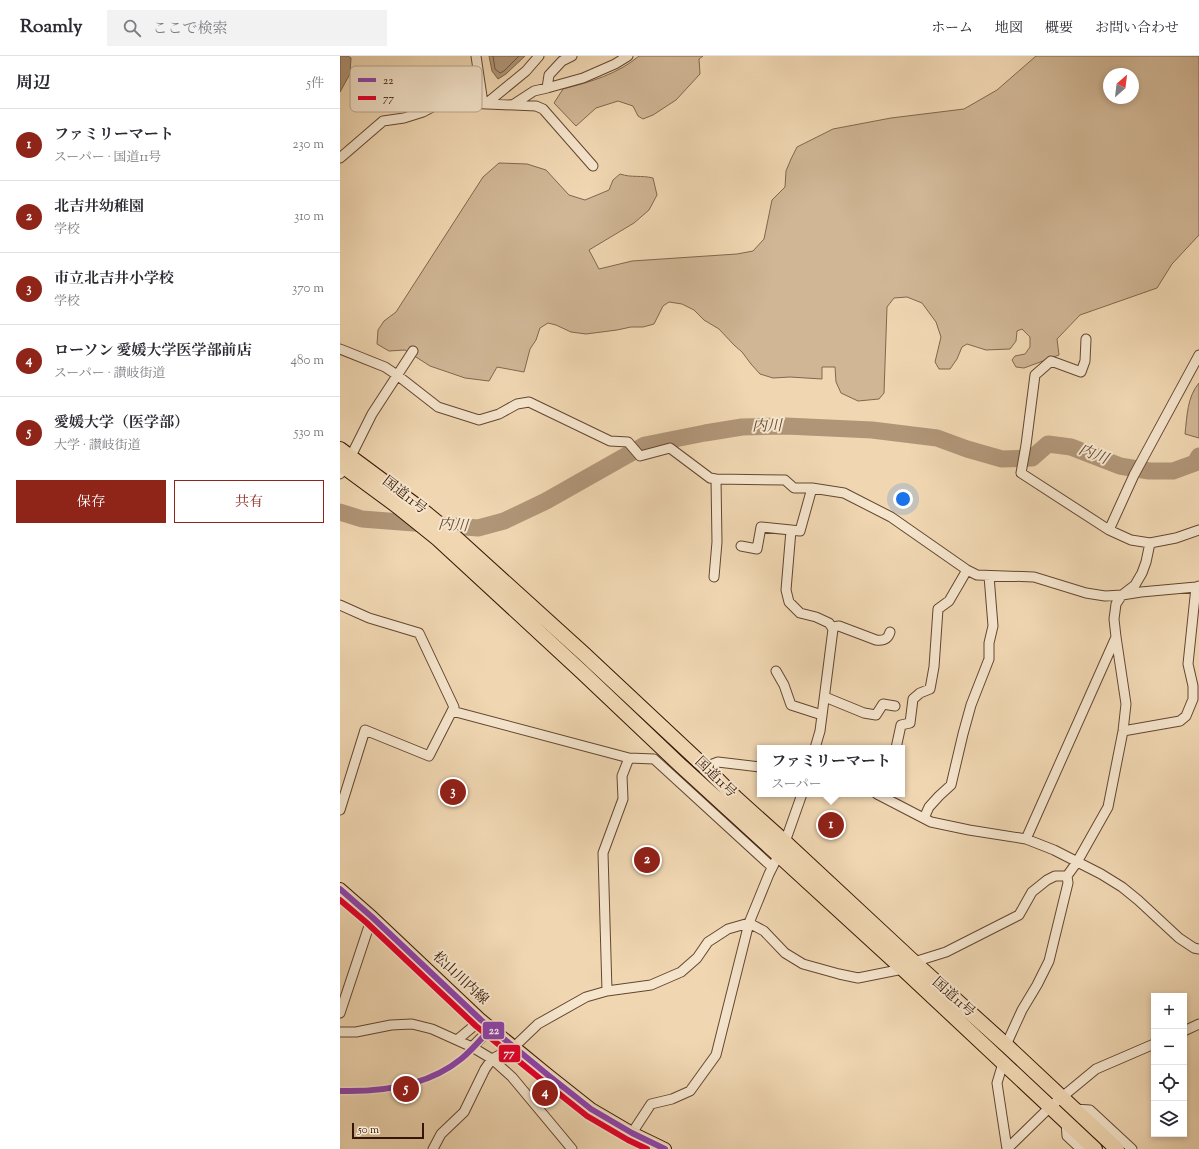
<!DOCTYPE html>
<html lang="ja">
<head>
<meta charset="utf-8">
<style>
	body { margin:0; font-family:"Sorts Mill Goudy","Noto Serif JP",serif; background:#f2f2f3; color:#2b2b33 }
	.controls { position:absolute; right:12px; bottom:12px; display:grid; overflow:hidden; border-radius:0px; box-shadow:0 2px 6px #0003 }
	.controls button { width:36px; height:36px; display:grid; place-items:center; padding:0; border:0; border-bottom:1px solid #e1e1e2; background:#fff; color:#2b2b33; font:20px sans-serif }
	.compass { position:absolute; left:763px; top:12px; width:36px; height:36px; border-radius:50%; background:#fff; box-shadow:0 2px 6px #0003; rotate:28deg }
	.scale { position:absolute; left:12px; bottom:10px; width:72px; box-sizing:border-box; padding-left:4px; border:2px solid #351605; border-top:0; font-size:11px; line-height:14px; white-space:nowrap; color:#351605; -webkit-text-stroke:3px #f5e5cd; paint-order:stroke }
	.you { position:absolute; left:563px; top:443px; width:14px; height:14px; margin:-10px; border:3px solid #fff; border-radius:50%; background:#1a73e8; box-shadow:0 0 0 6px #1a73e833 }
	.badge { display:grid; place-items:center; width:26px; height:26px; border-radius:50%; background:#8f2418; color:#fff; font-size:13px; font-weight:700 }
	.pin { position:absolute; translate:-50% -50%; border:2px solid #fff; box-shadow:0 1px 4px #0006 }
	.popup { position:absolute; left:417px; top:689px; width:148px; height:52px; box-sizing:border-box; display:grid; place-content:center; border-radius:0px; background:#fff; filter:drop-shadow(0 1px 3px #0005); font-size:13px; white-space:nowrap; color:#7c7c81 }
	.popup b { font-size:15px; color:#2b2b33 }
	.popup::after { content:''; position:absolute; left:50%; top:100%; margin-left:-8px; border:8px solid transparent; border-top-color:#fff }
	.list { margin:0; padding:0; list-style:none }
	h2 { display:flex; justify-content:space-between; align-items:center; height:52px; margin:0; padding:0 16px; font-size:17px }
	h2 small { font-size:13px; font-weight:400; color:#7c7c81 }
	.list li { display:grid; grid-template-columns:26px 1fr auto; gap:12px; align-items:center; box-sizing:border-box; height:72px; padding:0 16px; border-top:1px solid #e1e1e2 }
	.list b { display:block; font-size:15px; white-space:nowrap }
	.list p { margin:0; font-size:13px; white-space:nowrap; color:#7c7c81 }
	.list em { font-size:13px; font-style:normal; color:#7c7c81 }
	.actions { display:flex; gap:8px; padding:12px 16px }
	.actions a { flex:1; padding:9px 0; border:1px solid #8f2418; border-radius:0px; text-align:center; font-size:14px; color:#8f2418 }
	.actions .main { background:#8f2418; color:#fff }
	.icon { flex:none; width:22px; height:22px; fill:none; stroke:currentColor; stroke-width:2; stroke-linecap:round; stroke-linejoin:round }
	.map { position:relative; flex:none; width:859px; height:1093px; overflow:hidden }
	header { display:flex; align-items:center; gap:24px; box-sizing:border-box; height:56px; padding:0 20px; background:#fff; border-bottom:1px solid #e1e1e2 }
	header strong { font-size:19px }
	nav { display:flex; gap:22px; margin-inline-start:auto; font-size:14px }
	.search { width:280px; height:36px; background:#f2f2f3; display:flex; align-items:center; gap:10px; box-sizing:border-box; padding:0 14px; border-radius:0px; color:#7c7c81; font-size:15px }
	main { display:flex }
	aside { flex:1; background:#fff }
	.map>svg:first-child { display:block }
	.green { fill:#d0b695; stroke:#82664d; fill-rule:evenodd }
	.water { fill:#b09577; stroke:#7f6249 }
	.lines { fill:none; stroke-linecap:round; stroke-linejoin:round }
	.shore { stroke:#72563e; stroke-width:1 }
	.river { stroke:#b09577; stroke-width:17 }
	.minor-casing { stroke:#644630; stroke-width:11 }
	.major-casing { stroke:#351605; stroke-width:14 }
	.highway-casing { stroke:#351605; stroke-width:16 }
	.minor { stroke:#f5e5cd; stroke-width:9 }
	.major { stroke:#f0d7b2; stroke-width:12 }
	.highway { stroke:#f0d7b2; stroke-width:14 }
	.bus-1-casing { stroke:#f5e5cd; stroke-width:9 }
	.bus-2-casing { stroke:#f5e5cd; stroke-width:9 }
	.bus-1 { stroke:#8e44ad; stroke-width:6 }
	.bus-2 { stroke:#e4002b; stroke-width:6 }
	.labels { text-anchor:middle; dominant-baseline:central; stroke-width:4; stroke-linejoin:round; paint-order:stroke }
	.street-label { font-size:14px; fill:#351605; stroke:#f5e5cd }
	.water-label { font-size:15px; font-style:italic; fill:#664933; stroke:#f5e5cd }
	.key { fill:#f5e5cd; stroke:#bba791; stroke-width:1 }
	.key-label { font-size:11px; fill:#351605 }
	.line-badge { stroke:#f5e5cd; stroke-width:1.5 }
	.badge-label { font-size:11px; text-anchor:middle; font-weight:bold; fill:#fff }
</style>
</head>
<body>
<header>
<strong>Roamly</strong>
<div class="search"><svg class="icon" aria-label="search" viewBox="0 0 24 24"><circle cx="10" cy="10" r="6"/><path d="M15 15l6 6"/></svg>ここで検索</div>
<nav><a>ホーム</a><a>地図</a><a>概要</a><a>お問い合わせ</a></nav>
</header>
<main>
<aside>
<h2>周辺<small>5件</small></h2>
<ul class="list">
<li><span class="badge">1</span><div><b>ファミリーマート</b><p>スーパー · 国道11号</p></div><em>230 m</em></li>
<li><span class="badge">2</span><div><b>北吉井幼稚園</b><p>学校</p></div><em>310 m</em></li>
<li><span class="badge">3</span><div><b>市立北吉井小学校</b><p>学校</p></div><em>370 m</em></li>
<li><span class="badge">4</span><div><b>ローソン 愛媛大学医学部前店</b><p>スーパー · 讃岐街道</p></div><em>480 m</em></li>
<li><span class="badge">5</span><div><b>愛媛大学（医学部）</b><p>大学 · 讃岐街道</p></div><em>530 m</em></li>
</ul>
<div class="actions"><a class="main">保存</a><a>共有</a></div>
</aside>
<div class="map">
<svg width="859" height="1093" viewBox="0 0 859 1093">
	<rect width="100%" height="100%" fill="#f0d7b2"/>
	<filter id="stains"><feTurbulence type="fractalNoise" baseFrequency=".005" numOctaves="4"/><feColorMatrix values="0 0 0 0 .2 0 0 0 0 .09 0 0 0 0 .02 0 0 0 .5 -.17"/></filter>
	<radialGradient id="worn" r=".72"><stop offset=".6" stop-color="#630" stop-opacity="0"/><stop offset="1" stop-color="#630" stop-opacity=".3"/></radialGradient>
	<!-- green -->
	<path class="green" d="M 299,0 L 363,0 L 359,3 L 360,18 L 336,44 L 313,59 L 303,63 L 298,60 L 293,50 L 278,45 L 256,52 L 236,70 L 214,47 L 223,33 C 250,26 278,18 299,0 Z
		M 696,0 L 859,0 L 859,179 L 832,208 L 817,232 L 740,259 L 717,283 L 719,299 L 684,312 L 676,311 L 672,304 L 675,300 L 685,298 L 690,291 L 690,281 L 682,273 L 677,275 L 676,285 L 670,293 L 646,294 L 627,288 L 622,291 L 617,303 L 610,313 L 599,313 L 595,306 L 601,281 L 596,266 L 582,247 L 567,241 L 554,242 L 547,251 L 544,337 L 539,343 L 518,345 L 501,337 L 496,326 L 495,311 L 482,311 L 482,323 L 450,321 L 433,322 L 420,318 L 411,308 L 402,296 L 394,289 L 379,273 L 364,264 L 354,254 L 342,248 L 329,246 L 323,250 L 314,268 L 303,271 L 291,271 L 277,274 L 246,278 L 231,276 L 216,269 L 208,267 L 200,272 L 196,284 L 190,293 L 184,316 L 157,311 L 149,325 L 125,322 L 90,310 L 65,294 L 49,295 L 37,288 L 38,274 L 44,265 L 56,256 L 143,121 L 159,107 L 187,108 L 206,114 L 229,139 L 245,144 L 269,134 L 273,124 L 280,118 C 292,122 301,119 313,122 L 317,139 L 309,154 L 294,167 L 249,194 L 259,213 L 292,205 L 397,198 L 413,195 L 424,183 L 432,144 L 445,131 L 446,115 L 451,103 L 457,91 L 493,73 L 551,62 L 624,53 L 657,34 ZM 769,18 L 793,18 L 793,42 L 769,42 Z
		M 859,327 L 859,382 L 845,378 C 847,361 847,341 859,327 Z"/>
	<!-- water -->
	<path class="water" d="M 0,0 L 8,0 L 11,2 L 10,18 L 0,36 Z
		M 149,0 L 185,0 L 166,18 L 158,23 L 152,15 Z"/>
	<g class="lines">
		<!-- shore -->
		<path class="shore" d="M 153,0 L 155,13 L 160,17 L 164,15 L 179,0"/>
		<!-- river -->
		<path class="river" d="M 0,456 L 22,463 L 138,472 L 164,465 L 206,445 L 305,389 L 365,377 L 402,371 L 446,370 L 532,374 L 597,382 L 627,393 L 662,403 L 692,402 L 708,388 L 731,391 L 780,410 L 809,415 L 833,415 L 855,407 L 859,400"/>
		<defs>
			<path id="minor" d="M 136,0 L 143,47
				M 207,32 L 209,19 L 222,5 L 232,0
				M 147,47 L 186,15 L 199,0
				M 174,48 L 194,35 L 207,32 L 243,22 L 275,8 L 288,0
				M 0,102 L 43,65 L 64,62 L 83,56 L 102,46 L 196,50 L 203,53 L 253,110
				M 746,283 L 745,305 L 741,316 L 711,305 L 695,319 L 686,389 L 681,417 L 769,474 L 791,484 L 810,487 L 836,482 L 859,474
				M 0,293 L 45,311 L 57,319 L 98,351 L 139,364 L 159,358 L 177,348 L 189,346 L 270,385 L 288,386 L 300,400 L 330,392 L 370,422 L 376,423 L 445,424 L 454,432 L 472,432 L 504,437 L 551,461 L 627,514 L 637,519 L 694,521 L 746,537 L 765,540 L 782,539 L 801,536 L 856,531 L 859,530
				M 0,418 L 11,400 L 32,358 L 73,295
				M 472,432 L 460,475 L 451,474 L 446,534 L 449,546 L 460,557 L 476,561 L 489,567 L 493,573 L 480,675 L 475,692
				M 769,474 L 794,419 L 859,299
				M 401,490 L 417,493 L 421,471 L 451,474
				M 374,521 L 377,486 L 376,423
				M 0,549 L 29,562 L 79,577 L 114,651 L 89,700 L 25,674 L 0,754
				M 492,571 L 499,570 L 536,584 C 544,585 548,583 550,576
				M 436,615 L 444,629 L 451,649 L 482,659
				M 485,641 L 524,657 L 536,659 L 543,648 L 555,650
				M 112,655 L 289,702 L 314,703 L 432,811
				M 783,675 L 840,665 L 846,660 L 853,643 L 853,630 L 848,608 L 856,531
				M 556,692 L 561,669 L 570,667 L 573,643 L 580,637 L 590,633 L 594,611 L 598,553 L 609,545 L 627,514
				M 365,711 L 378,706 L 420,711
				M 537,738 L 591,766 L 629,774 L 686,783 L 714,794 L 761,818 L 782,831 L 798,844 L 839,882 L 854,892 L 859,893
				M 584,762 L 589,751 L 599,740 L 611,729 L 623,678 L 631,649 L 649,603 L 649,587 L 653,570 L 649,520
				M 686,783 L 776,581
				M 574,906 L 606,896 L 679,859 L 692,836 L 707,824 L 715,820 L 727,820
				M 267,935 L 263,797 L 283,743 L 282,720 L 289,702
				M 0,957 L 32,861
				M 844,975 L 859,968
				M 0,976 L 16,976 L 51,969 L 72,968 L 92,973 L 132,991 L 152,1003 L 172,1021 L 232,1093
				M 117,984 L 141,964
				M 666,989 L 682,954 L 697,929 L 709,905 L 728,827 L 727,820 L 737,806 L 768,751 L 783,675 L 786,648 L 776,581 L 774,563 L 776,548 L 782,539 L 795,529 L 802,517 L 806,506 L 810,487
				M 132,991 L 151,972
				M 663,1007 L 657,1027 L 667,1093
				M 735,1053 L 750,1054 L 792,1093
				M 726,1066 L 727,1080 L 741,1093
				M 292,1077 L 311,1048 L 332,1043 L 350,1035 L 376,999 L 409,867 L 429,818 L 445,786 L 462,738
				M 93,1093 L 101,1078 L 124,1056 L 145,1013 L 152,1003 L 174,991 L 198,968 L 246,941 L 267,935 L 311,929 L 341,916 L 357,902 L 368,886 L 388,873 L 409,867 L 424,875 L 445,897 L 463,908 L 499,918 L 518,922 L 563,913
				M 667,1093 L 710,1051 L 756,1013 L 814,988"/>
			<path id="major" d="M 0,833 L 32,861 L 141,964 L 208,1019 L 251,1053 L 292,1077 L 325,1093"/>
			<path id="highway" d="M 0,393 L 81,453 L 115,481 L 243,597 L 365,711 L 396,742 L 445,786 L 574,906 L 666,989 L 777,1093
				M 0,408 L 57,450 L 98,483 L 242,616 L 340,709 L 563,913 L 755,1093"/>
		</defs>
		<!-- minor casing -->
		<use href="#minor" class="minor-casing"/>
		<!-- major casing -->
		<use href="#major" class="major-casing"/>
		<!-- highway casing -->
		<use href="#highway" class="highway-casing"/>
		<!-- minor -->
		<use href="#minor" class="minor"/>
		<!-- major -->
		<use href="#major" class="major"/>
		<!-- highway -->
		<use href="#highway" class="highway"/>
		<defs>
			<path id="bus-1" d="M 0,833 L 32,861 L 141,964 L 208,1019 L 251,1053 L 292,1077 L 325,1093
				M 0,1035 C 41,1036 88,1030 121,1003 C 132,994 141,983 151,972"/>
			<path id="bus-2" d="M 0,844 L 27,867 L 136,970 L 203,1025 L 247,1060 L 288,1084 L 307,1093"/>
		</defs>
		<!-- bus-1 casing -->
		<use href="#bus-1" class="bus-1-casing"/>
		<!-- bus-2 casing -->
		<use href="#bus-2" class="bus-2-casing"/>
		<!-- bus-1 -->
		<use href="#bus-1" class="bus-1"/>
		<!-- bus-2 -->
		<use href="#bus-2" class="bus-2"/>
	</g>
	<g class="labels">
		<!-- street labels -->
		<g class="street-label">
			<text transform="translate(64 440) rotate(38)">国道11号</text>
			<text transform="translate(375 722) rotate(44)">国道11号</text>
			<text transform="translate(120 923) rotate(43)">松山川内線</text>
			<text transform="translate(613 942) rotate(42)">国道11号</text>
		</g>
		<!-- water labels -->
		<g class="water-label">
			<text transform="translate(427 371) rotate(-1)">内川</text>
			<text transform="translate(753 399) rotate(22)">内川</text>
			<text transform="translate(113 470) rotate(4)">内川</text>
		</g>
	</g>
	<!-- legend -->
	<rect x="10" y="10" width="132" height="46" rx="6" class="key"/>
	<rect x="18" y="22" width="18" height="4" fill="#8e44ad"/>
	<rect x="18" y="40" width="18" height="4" fill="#e4002b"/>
	<g class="key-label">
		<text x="43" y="28">22</text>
		<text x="43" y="46">77</text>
	</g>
	<g class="line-badge">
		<rect x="142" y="965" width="23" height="19" rx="4" fill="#8e44ad"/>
		<rect x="158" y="988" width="23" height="19" rx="4" fill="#e4002b"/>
	</g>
	<g class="badge-label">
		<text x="154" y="978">22</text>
		<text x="169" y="1001">77</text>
	</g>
	<rect width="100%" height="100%" filter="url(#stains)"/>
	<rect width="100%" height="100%" fill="url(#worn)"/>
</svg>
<div class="controls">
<button>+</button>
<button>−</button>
<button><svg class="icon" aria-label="locate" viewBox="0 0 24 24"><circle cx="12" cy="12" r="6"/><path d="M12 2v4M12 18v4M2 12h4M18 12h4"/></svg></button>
<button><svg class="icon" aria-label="layers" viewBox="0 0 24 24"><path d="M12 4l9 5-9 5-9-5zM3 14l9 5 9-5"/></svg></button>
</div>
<svg class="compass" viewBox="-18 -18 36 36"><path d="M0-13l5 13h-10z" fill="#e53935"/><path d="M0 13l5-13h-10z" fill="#7c7c81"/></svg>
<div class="scale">50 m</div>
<div class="you"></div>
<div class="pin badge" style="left:491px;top:769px">1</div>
<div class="popup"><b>ファミリーマート</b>スーパー</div>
<div class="pin badge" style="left:307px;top:804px">2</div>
<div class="pin badge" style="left:113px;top:736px">3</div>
<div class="pin badge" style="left:205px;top:1037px">4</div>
<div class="pin badge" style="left:66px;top:1033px">5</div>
</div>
</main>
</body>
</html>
